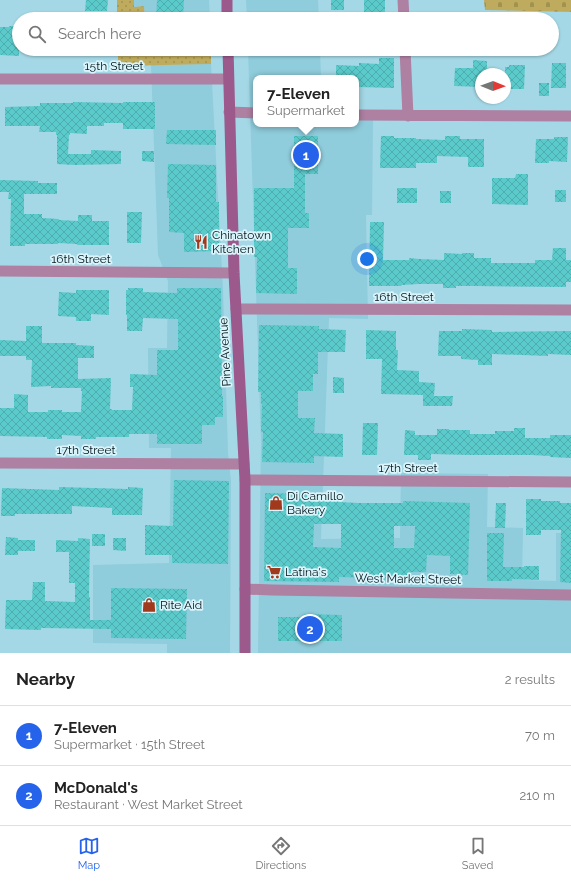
<!DOCTYPE html>
<html lang="en">
<head>
<meta charset="utf-8">
<style>
	body { margin:0; font-family:Raleway,sans-serif; background:#f6f6f6; color:#222 }
	.compass { position:absolute; left:475px; top:68px; width:36px; height:36px; border-radius:50%; background:#fff; box-shadow:0 1px 3px #0004; rotate:91deg }
	.you { position:absolute; left:367px; top:259px; width:14px; height:14px; margin:-10px; border:3px solid #fff; border-radius:50%; background:#1a73e8; box-shadow:0 0 0 6px #1a73e833 }
	.badge { display:grid; place-items:center; width:26px; height:26px; border-radius:50%; background:#2563eb; color:#fff; font-size:13px; font-weight:700 }
	.pin { position:absolute; translate:-50% -50%; border:2px solid #fff; box-shadow:0 1px 4px #0006 }
	.popup { position:absolute; left:253px; top:75px; width:106px; height:52px; box-sizing:border-box; display:grid; place-content:center; border-radius:8px; background:#fff; filter:drop-shadow(0 1px 3px #0005); font-size:13px; white-space:nowrap; color:#767676 }
	.popup b { font-size:15px; color:#222 }
	.popup::after { content:''; position:absolute; left:50%; top:100%; margin-left:-8px; border:8px solid transparent; border-top-color:#fff }
	.list { margin:0; padding:0; list-style:none }
	h2 { display:flex; justify-content:space-between; align-items:center; height:52px; margin:0; padding:0 16px; font-size:17px }
	h2 small { font-size:13px; font-weight:400; color:#767676 }
	.list li { display:grid; grid-template-columns:26px 1fr auto; gap:12px; align-items:center; box-sizing:border-box; height:60px; padding:0 16px; border-top:1px solid #e0e0e0 }
	.list b { display:block; font-size:15px; white-space:nowrap }
	.list p { margin:0; font-size:13px; white-space:nowrap; color:#767676 }
	.list em { font-size:13px; font-style:normal; color:#767676 }
	.icon { flex:none; width:22px; height:22px; fill:none; stroke:currentColor; stroke-width:2; stroke-linecap:round; stroke-linejoin:round }
	.map { position:relative; flex:none; width:571px; height:653px; overflow:hidden }
	.search { position:absolute; background:#fff; box-shadow:0 1px 3px #0004; left:12px; right:12px; top:12px; height:44px; display:flex; align-items:center; gap:10px; box-sizing:border-box; padding:0 14px; border-radius:22px; color:#767676; font-size:15px }
	.sheet { height:172px; background:#fff }
	nav { display:flex; justify-content:space-around; align-items:center; box-sizing:border-box; height:56px; border-top:1px solid #e0e0e0; background:#fff; font-size:11px; color:#767676 }
	nav a { display:grid; justify-items:center; gap:2px }
	nav .on { color:#2563eb }
	.map>svg:first-child { display:block }
	.built { fill:#8fccdc }
	.cemetery { fill:url(#cemetery-stones) }
	.park { fill:url(#park-dots) }
	.building { fill:url(#building-cross-hatch); fill-rule:evenodd }
	.lines { fill:none; stroke-linecap:round; stroke-linejoin:round }
	.minor { stroke:#ae80a2; stroke-width:11 }
	.secondary { stroke:#9b598c; stroke-width:11 }
	.labels { text-anchor:middle; dominant-baseline:central; stroke-width:3.5; stroke-linejoin:round; paint-order:stroke }
	.street-label { font-size:12px; fill:#04181d; stroke:#daf4fb }
	.poi-label { font-size:12px; fill:#04181d; stroke:#daf4fb; text-anchor:start }
</style>
</head>
<body>
<div class="map">
<svg width="571" height="653" viewBox="0 0 571 653">
	<defs>
		<pattern id="cemetery-stones" width="16" height="16" patternUnits="userSpaceOnUse"><rect width="16" height="16" fill="#beab5d"/><path d="M2 7V4a2 2 0 0 1 4 0v3zM10 15v-3a2 2 0 0 1 4 0v3z" fill="#a29250"/></pattern>
		<pattern id="park-dots" width="8" height="8" patternUnits="userSpaceOnUse"><rect width="8" height="8" fill="#beab5d"/><path d="M2 2h.1M6 6h.1" fill="none" stroke="#a29250" stroke-width="1.8" stroke-linecap="round"/></pattern>
		<pattern id="building-cross-hatch" width="8" height="8" patternUnits="userSpaceOnUse"><rect width="8" height="8" fill="#5bcacb"/><path d="M0 0l8 8M0 8l8-8" fill="none" stroke="#4eadae"/></pattern>
	</defs>
	<rect width="100%" height="100%" fill="#a4d8e6"/>
	<!-- built -->
	<path class="built" d="M 134,0 L 209,0 L 210,19 L 145,19 L 144,6 L 134,7 Z
		M 246,0 L 318,0 L 319,19 L 247,19 Z
		M 248,49 L 320,49 L 321,78 L 256,78 L 256,124 L 356,124 L 356,120 L 373,120 L 372,215 L 366,215 L 368,319 L 329,318 L 321,539 L 400,538 L 401,473 L 488,474 L 487,527 L 523,528 L 522,580 L 556,581 L 556,533 L 571,533 L 571,653 L 258,653 L 261,442 Z
		M 211,64 L 223,290 L 228,453 L 231,481 L 230,653 L 167,653 L 167,644 L 93,643 L 93,565 L 169,563 L 171,448 L 149,448 L 148,348 L 167,348 L 168,281 L 158,255 L 151,65 Z"/>
	<!-- cemetery -->
	<path class="cemetery" d="M 484,0 L 571,0 L 571,12 L 485,10 Z"/>
	<!-- park -->
	<path class="park" d="M 117,0 L 134,0 L 134,7 L 144,6 L 145,19 L 117,19 Z
		M 118,49 L 211,49 L 211,64 L 118,66 Z"/>
	<!-- building -->
	<path class="building" d="M 86,0 L 108,0 L 107,11 L 85,11 Z
		M 157,0 L 184,0 L 183,19 L 156,19 Z
		M 331,0 L 344,0 L 344,10 L 331,10 Z
		M 364,0 L 385,0 L 385,19 L 364,19 Z
		M 9,26 L 19,26 L 19,56 L 0,55 L 0,27 L 9,27 Z
		M 379,58 L 394,58 L 394,88 L 358,87 L 358,78 L 336,78 L 336,65 L 359,66 L 359,63 L 379,64 Z
		M 473,60 L 487,61 L 487,74 L 481,74 L 481,87 L 454,86 L 455,68 L 473,68 Z
		M 552,63 L 566,63 L 566,88 L 551,88 Z
		M 509,65 L 525,65 L 524,89 L 505,89 L 505,67 L 509,67 Z
		M 539,83 L 549,83 L 549,96 L 539,96 Z
		M 73,102 L 123,103 L 123,102 L 155,102 L 155,129 L 123,129 L 123,123 L 104,123 L 104,126 L 87,126 L 87,134 L 70,133 L 70,135 L 69,135 L 68,154 L 91,154 L 91,150 L 121,151 L 121,164 L 74,165 L 57,164 L 57,135 L 56,135 L 56,132 L 39,132 L 40,126 L 5,126 L 5,107 L 40,106 L 40,103 L 73,103 Z
		M 167,130 L 216,130 L 216,145 L 166,144 Z
		M 294,136 L 318,136 L 318,174 L 305,174 L 305,213 L 309,213 L 309,228 L 288,228 L 288,268 L 297,268 L 297,294 L 256,293 L 257,257 L 254,257 L 254,188 L 294,188 Z
		M 381,136 L 394,136 L 394,138 L 416,138 L 416,139 L 445,140 L 445,136 L 460,136 L 460,139 L 484,139 L 484,167 L 468,167 L 468,157 L 437,156 L 437,163 L 416,163 L 416,168 L 380,168 Z
		M 554,137 L 568,137 L 567,162 L 549,161 L 549,163 L 535,163 L 536,139 L 554,139 Z
		M 142,151 L 154,151 L 154,162 L 142,161 Z
		M 168,164 L 216,165 L 216,202 L 219,202 L 219,251 L 184,252 L 184,233 L 169,232 L 169,198 L 167,198 Z
		M 516,174 L 528,174 L 528,205 L 492,204 L 492,178 L 515,178 Z
		M 0,180 L 38,181 L 38,183 L 57,183 L 57,194 L 24,194 L 24,214 L 42,214 L 42,218 L 59,219 L 59,220 L 78,221 L 78,215 L 92,215 L 92,221 L 109,221 L 109,245 L 77,245 L 77,244 L 58,243 L 58,244 L 25,244 L 25,246 L 10,246 L 11,199 L 8,199 L 9,192 L 0,192 Z
		M 397,188 L 417,188 L 417,203 L 397,203 Z
		M 555,190 L 566,190 L 566,202 L 555,202 Z
		M 440,191 L 451,191 L 451,203 L 440,203 Z
		M 127,212 L 142,212 L 141,243 L 127,243 Z
		M 370,222 L 384,222 L 383,260 L 409,260 L 409,258 L 419,259 L 444,260 L 444,253 L 462,254 L 462,253 L 474,253 L 474,258 L 491,258 L 491,263 L 535,263 L 535,260 L 552,260 L 553,248 L 566,248 L 566,260 L 571,260 L 571,282 L 566,282 L 566,287 L 473,286 L 456,286 L 456,288 L 443,288 L 443,284 L 419,284 L 402,285 L 401,286 L 369,286 Z
		M 128,288 L 143,288 L 143,292 L 177,293 L 177,288 L 221,288 L 222,396 L 223,396 L 223,417 L 215,417 L 215,425 L 202,425 L 202,444 L 157,444 L 157,434 L 129,434 L 129,437 L 96,437 L 96,439 L 81,439 L 81,436 L 62,435 L 62,439 L 47,439 L 47,437 L 0,436 L 0,408 L 14,408 L 14,394 L 28,395 L 28,412 L 48,412 L 48,410 L 62,410 L 62,412 L 81,412 L 82,391 L 81,391 L 81,388 L 51,388 L 51,386 L 31,387 L 32,360 L 26,360 L 26,356 L 0,356 L 0,340 L 26,341 L 26,326 L 42,326 L 42,343 L 76,343 L 76,345 L 94,346 L 94,358 L 78,358 L 78,379 L 111,378 L 110,409 L 112,409 L 112,410 L 132,410 L 133,387 L 130,387 L 130,374 L 157,375 L 157,350 L 178,350 L 178,319 L 143,318 L 142,331 L 127,331 L 127,315 L 126,315 L 126,290 L 128,290 Z
		M 76,290 L 109,290 L 109,315 L 91,314 L 91,321 L 76,321 L 76,317 L 58,316 L 59,292 L 76,293 Z
		M 259,325 L 319,326 L 319,329 L 346,330 L 345,352 L 318,352 L 318,374 L 313,374 L 313,391 L 298,391 L 298,418 L 315,418 L 314,433 L 343,434 L 343,457 L 314,456 L 314,463 L 262,462 L 263,432 L 261,432 L 262,404 L 261,404 L 261,392 L 258,392 Z
		M 462,329 L 492,330 L 492,332 L 571,331 L 571,355 L 548,354 L 548,356 L 492,354 L 492,365 L 478,365 L 478,360 L 461,359 L 461,356 L 438,356 L 439,331 L 462,331 Z
		M 366,330 L 396,331 L 396,350 L 398,350 L 397,370 L 419,371 L 419,382 L 435,383 L 434,396 L 453,396 L 452,406 L 423,406 L 423,395 L 381,394 L 382,359 L 366,359 Z
		M 333,377 L 344,378 L 344,393 L 333,393 Z
		M 363,423 L 378,423 L 377,455 L 362,455 Z
		M 514,428 L 525,428 L 525,438 L 550,438 L 550,435 L 571,435 L 571,458 L 550,457 L 550,456 L 531,455 L 469,455 L 431,454 L 431,460 L 418,460 L 418,455 L 404,455 L 405,430 L 415,431 L 415,435 L 437,435 L 437,429 L 449,429 L 449,430 L 470,430 L 470,434 L 495,434 L 495,431 L 514,431 Z
		M 174,480 L 229,481 L 228,564 L 172,563 L 172,555 L 145,555 L 145,525 L 173,526 Z
		M 59,487 L 128,489 L 128,487 L 143,488 L 142,515 L 112,515 L 112,508 L 72,506 L 72,514 L 15,514 L 15,516 L 1,516 L 2,488 L 59,490 Z
		M 265,493 L 314,494 L 314,501 L 340,501 L 340,502 L 358,503 L 403,503 L 403,501 L 470,503 L 468,575 L 450,574 L 450,556 L 427,555 L 426,572 L 411,572 L 411,582 L 376,582 L 376,578 L 339,577 L 339,582 L 264,581 ZM 314,524 L 341,524 L 341,548 L 313,547 ZM 394,526 L 415,526 L 414,548 L 394,548 Z
		M 526,499 L 541,499 L 541,501 L 560,501 L 560,503 L 571,503 L 571,583 L 560,582 L 561,530 L 541,530 L 541,535 L 526,535 Z
		M 496,503 L 506,503 L 505,528 L 495,528 Z
		M 487,533 L 504,533 L 503,567 L 524,567 L 524,566 L 539,566 L 539,580 L 512,579 L 512,581 L 487,581 Z
		M 92,534 L 105,534 L 105,546 L 92,546 Z
		M 6,537 L 18,538 L 18,540 L 35,540 L 35,551 L 18,551 L 18,555 L 5,555 Z
		M 78,538 L 90,539 L 89,597 L 90,597 L 90,620 L 111,620 L 111,588 L 187,589 L 186,639 L 111,638 L 111,629 L 41,628 L 41,630 L 5,629 L 6,600 L 32,600 L 33,582 L 45,582 L 45,601 L 75,602 L 75,583 L 69,583 L 69,552 L 56,552 L 56,540 L 78,541 Z
		M 113,538 L 126,538 L 126,551 L 113,550 Z
		M 304,614 L 342,615 L 342,641 L 278,641 L 278,617 L 303,617 Z"/>
	<g class="lines">
		<!-- minor -->
		<path class="minor" d="M 403,0 L 404,19
			M 405,49 L 408,116
			M 0,79 L 228,79
			M 229,112 L 256,113
			M 356,115 L 571,116
			M 0,271 L 234,273
			M 236,309 L 571,310
			M 0,463 L 244,464
			M 245,480 L 571,482
			M 245,589 L 272,590 L 571,595"/>
		<!-- secondary -->
		<path class="secondary" d="M 227,0 L 227,19
			M 228,49 L 234,273 L 245,480 L 245,653"/>
	</g>
	<!-- icons -->
	<defs>
		<symbol id="restaurant-bare" viewBox="-9 -9 18 18"><path d="M-5-6h1v4h1v-4h1v4h1v-4h1v5L-1.5 .5V6h-2V.5L-5-1ZM5-6V6H3V1.5H1.5Q1.5-4 5-6Z" fill="#a1391c" stroke="#daf4fb" stroke-width="2.5" paint-order="stroke"/></symbol>
		<symbol id="shop-bare" viewBox="-9 -9 18 18"><path d="M-5-2.5h2.3a2.7 3.5 0 0 1 5.4 0H5L5.5 6h-11ZM-1.5-2.5h3a1.5 2.3 0 0 0-3 0Z" fill="#a1391c" stroke="#daf4fb" stroke-width="2.5" paint-order="stroke"/></symbol>
		<symbol id="supermarket-bare" viewBox="-9 -9 18 18"><path d="M-6-5.5h2.5l.6 2H6L4.5 2H-2.5L-4.4-4H-6ZM-1.5 3.2a1.3 1.3 0 1 0 .1 0ZM3 3.2a1.3 1.3 0 1 0 .1 0Z" fill="#a1391c" stroke="#daf4fb" stroke-width="2.5" paint-order="stroke"/></symbol>
	</defs>
	<g fill-rule="evenodd">
		<use href="#restaurant-bare" x="191" y="232" width="20" height="20"/>
		<use href="#shop-bare" x="266" y="493" width="20" height="20"/>
		<use href="#supermarket-bare" x="264" y="562" width="20" height="20"/>
		<use href="#shop-bare" x="139" y="595" width="20" height="20"/>
	</g>
	<g class="labels">
		<!-- street labels -->
		<g class="street-label">
			<text x="114" y="66">15th Street</text>
			<text x="81" y="259">16th Street</text>
			<text x="404" y="297">16th Street</text>
			<text transform="translate(225 352) rotate(-93)">Pine Avenue</text>
			<text x="86" y="450">17th Street</text>
			<text x="408" y="468">17th Street</text>
			<text transform="translate(408 579) rotate(1)">West Market Street</text>
		</g>
		<!-- poi labels -->
		<g class="poi-label">
			<text x="212" y="235">Chinatown<tspan x="212" dy="14">Kitchen</tspan></text>
			<text x="287" y="496">Di Camillo<tspan x="287" dy="14">Bakery</tspan></text>
			<text x="285" y="572">Latina's</text>
			<text x="160" y="605">Rite Aid</text>
		</g>
	</g>
</svg>
<svg class="compass" viewBox="-18 -18 36 36"><path d="M0-13l5 13h-10z" fill="#e53935"/><path d="M0 13l5-13h-10z" fill="#767676"/></svg>
<div class="you"></div>
<div class="pin badge" style="left:306px;top:155px">1</div>
<div class="popup"><b>7-Eleven</b>Supermarket</div>
<div class="pin badge" style="left:310px;top:629px">2</div>
<div class="search"><svg class="icon" aria-label="search" viewBox="0 0 24 24"><circle cx="10" cy="10" r="6"/><path d="M15 15l6 6"/></svg>Search here</div>
</div>
<section class="sheet">
<h2>Nearby<small>2 results</small></h2>
<ul class="list">
<li><span class="badge">1</span><div><b>7-Eleven</b><p>Supermarket · 15th Street</p></div><em>70 m</em></li>
<li><span class="badge">2</span><div><b>McDonald's</b><p>Restaurant · West Market Street</p></div><em>210 m</em></li>
</ul>
</section>
<nav>
<a class="on"><svg class="icon" aria-label="map" viewBox="0 0 24 24"><path d="M3 6l6-2 6 2 6-2v14l-6 2-6-2-6 2zM9 4v14M15 6v14"/></svg>Map</a>
<a><svg class="icon" aria-label="directions" viewBox="0 0 24 24"><path d="M12 3l9 9-9 9-9-9zM9 14v-3h6M13 9l2 2-2 2"/></svg>Directions</a>
<a><svg class="icon" aria-label="saved" viewBox="0 0 24 24"><path d="M7 4h10v16l-5-4-5 4z"/></svg>Saved</a>
</nav>
</body>
</html>
